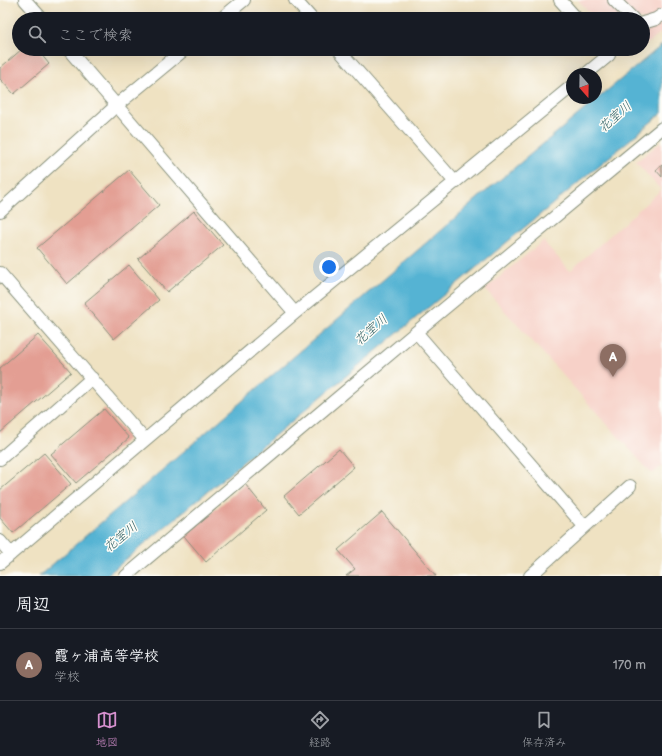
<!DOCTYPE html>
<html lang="ja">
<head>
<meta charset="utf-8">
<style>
	body { margin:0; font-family:"Balsamiq Sans","Klee One",sans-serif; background:#20242c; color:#f1f3f6 }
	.compass { position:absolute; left:566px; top:68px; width:36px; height:36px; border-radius:50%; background:#171b24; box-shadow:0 4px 16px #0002; rotate:160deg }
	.you { position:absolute; left:329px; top:267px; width:14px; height:14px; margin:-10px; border:3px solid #fff; border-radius:50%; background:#1a73e8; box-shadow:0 0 0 6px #1a73e833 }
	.badge { display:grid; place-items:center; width:26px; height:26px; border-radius:50%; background:#d690ce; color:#fff; font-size:13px; font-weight:700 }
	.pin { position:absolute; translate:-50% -33px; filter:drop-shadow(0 1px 2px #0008) }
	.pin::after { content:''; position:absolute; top:21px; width:14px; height:12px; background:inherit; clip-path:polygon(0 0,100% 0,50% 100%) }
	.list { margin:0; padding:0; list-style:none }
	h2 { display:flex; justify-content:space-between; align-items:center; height:52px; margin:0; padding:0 16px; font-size:17px }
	h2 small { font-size:13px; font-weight:400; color:#9ea1a6 }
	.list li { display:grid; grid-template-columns:26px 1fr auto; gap:12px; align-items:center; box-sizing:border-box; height:72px; padding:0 16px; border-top:1px solid #363941 }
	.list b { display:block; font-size:15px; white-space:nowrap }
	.list p { margin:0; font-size:13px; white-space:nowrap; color:#9ea1a6 }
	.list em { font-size:13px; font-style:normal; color:#9ea1a6 }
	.icon { flex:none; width:22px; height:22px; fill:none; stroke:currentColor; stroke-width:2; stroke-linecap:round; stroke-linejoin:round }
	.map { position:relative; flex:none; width:662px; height:576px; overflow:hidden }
	.search { position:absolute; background:#171b24; box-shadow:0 4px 16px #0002; left:12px; right:12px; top:12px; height:44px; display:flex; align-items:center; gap:10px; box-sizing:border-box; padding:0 14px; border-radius:22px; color:#9ea1a6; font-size:15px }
	.sheet { height:124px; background:#171b24 }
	nav { display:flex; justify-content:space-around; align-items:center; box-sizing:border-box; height:56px; border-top:1px solid #363941; background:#171b24; font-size:11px; color:#9ea1a6 }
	nav a { display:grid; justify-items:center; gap:2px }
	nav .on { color:#d690ce }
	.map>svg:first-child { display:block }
	.built { fill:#f7d1c8 }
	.water { fill:#55b3d3; stroke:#3a7884 }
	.building { fill:#e39e93 }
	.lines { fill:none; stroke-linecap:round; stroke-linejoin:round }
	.minor-casing { stroke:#87907b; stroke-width:14 }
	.minor { stroke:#fff; stroke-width:12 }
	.labels { text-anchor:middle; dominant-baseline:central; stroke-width:3; stroke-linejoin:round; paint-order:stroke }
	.water-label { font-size:13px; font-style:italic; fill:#2f6064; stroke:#fdfcf7 }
</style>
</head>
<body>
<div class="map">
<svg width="662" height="576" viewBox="0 0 662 576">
	<rect width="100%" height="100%" fill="#fdfcf7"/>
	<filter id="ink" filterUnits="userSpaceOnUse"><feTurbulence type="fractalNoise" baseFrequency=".025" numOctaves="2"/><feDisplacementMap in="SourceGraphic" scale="8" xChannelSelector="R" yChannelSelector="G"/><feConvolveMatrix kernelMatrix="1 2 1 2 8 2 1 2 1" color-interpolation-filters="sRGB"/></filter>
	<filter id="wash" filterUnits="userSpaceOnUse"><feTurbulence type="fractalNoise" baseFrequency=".012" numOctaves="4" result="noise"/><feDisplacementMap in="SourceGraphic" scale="16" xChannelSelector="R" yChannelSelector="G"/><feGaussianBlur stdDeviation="0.9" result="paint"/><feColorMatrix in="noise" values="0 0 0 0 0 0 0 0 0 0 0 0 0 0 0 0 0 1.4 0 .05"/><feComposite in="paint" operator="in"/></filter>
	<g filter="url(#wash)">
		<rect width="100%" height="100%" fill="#efe2c2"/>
		<!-- built -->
		<path class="built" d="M 578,0 L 662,0 L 662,32 L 643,47 L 643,19 L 595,19 Z
			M 623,49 L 640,49 L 630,57 Z
			M 662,141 L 662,466 L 652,474 L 485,289 L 543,241 L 570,271 L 661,190 L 636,162 Z"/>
		<!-- water -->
		<path class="water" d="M 662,45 L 662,113 L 106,576 L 39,576 L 484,193 Z"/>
		<g id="blocks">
			<!-- building -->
			<path class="building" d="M 22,49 L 37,49 L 49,64 L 14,94 L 0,79 L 0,68 Z
				M 662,165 L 662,177 L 656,170 Z
				M 129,170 L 159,205 L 67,284 L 37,248 Z
				M 194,211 L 223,245 L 167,292 L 138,259 Z
				M 129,265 L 159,300 L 114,339 L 84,303 Z
				M 38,335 L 71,372 L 0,433 L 0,368 Z
				M 104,409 L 129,438 L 76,483 L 51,454 Z
				M 339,449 L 354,467 L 299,514 L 284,496 Z
				M 44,453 L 71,484 L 13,533 L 0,518 L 0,490 Z
				M 245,484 L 266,510 L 206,562 L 184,536 Z
				M 382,512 L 436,576 L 346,576 L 355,569 L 338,550 Z"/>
		</g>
	</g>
	<g filter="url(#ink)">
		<use href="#blocks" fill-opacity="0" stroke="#87907b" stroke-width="1"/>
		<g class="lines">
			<defs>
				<path id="minor" d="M 25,0 L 42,19
					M 295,0 L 312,19
					M 560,0 L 577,19
					M 614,0 L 633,19
					M 221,19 L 244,0
					M 643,23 L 656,19 L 662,15
					M 68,49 L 295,313
					M 338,49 L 455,182 L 572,86
					M 586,74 L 609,55 L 603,49
					M 0,211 L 117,105 L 185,49
					M 0,273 L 145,440 L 295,313 L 455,182
					M 416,332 L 584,526
					M 0,459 L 92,378
					M 0,541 L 11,554 L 145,440
					M 0,563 L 11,554
					M 126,576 L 416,332 L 662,128
					M 530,576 L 630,486"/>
			</defs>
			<!-- minor casing -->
			<use href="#minor" class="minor-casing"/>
			<!-- minor -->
			<use href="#minor" class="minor"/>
		</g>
	</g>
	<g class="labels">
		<!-- water labels -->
		<g class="water-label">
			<text transform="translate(615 117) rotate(-41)">花室川</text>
			<text transform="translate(371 330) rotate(-41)">花室川</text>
			<text transform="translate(121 537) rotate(-39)">花室川</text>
		</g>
	</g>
</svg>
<svg class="compass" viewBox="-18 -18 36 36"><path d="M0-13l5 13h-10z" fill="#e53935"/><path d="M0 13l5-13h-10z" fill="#9ea1a6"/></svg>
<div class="you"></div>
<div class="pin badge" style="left:613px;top:377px;background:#8d6e63">A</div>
<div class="search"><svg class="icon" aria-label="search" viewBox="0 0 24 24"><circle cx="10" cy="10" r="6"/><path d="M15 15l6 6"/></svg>ここで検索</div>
</div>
<section class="sheet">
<h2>周辺<small></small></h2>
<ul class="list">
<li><span class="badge" style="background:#8d6e63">A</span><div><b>霞ヶ浦高等学校</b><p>学校</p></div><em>170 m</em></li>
</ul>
</section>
<nav>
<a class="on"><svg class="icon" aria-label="map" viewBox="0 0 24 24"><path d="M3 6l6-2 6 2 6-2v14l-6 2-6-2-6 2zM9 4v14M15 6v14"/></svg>地図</a>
<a><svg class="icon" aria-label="directions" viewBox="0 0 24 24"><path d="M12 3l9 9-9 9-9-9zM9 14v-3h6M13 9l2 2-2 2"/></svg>経路</a>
<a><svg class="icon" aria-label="saved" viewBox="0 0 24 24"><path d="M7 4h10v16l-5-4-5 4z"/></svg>保存済み</a>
</nav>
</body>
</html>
